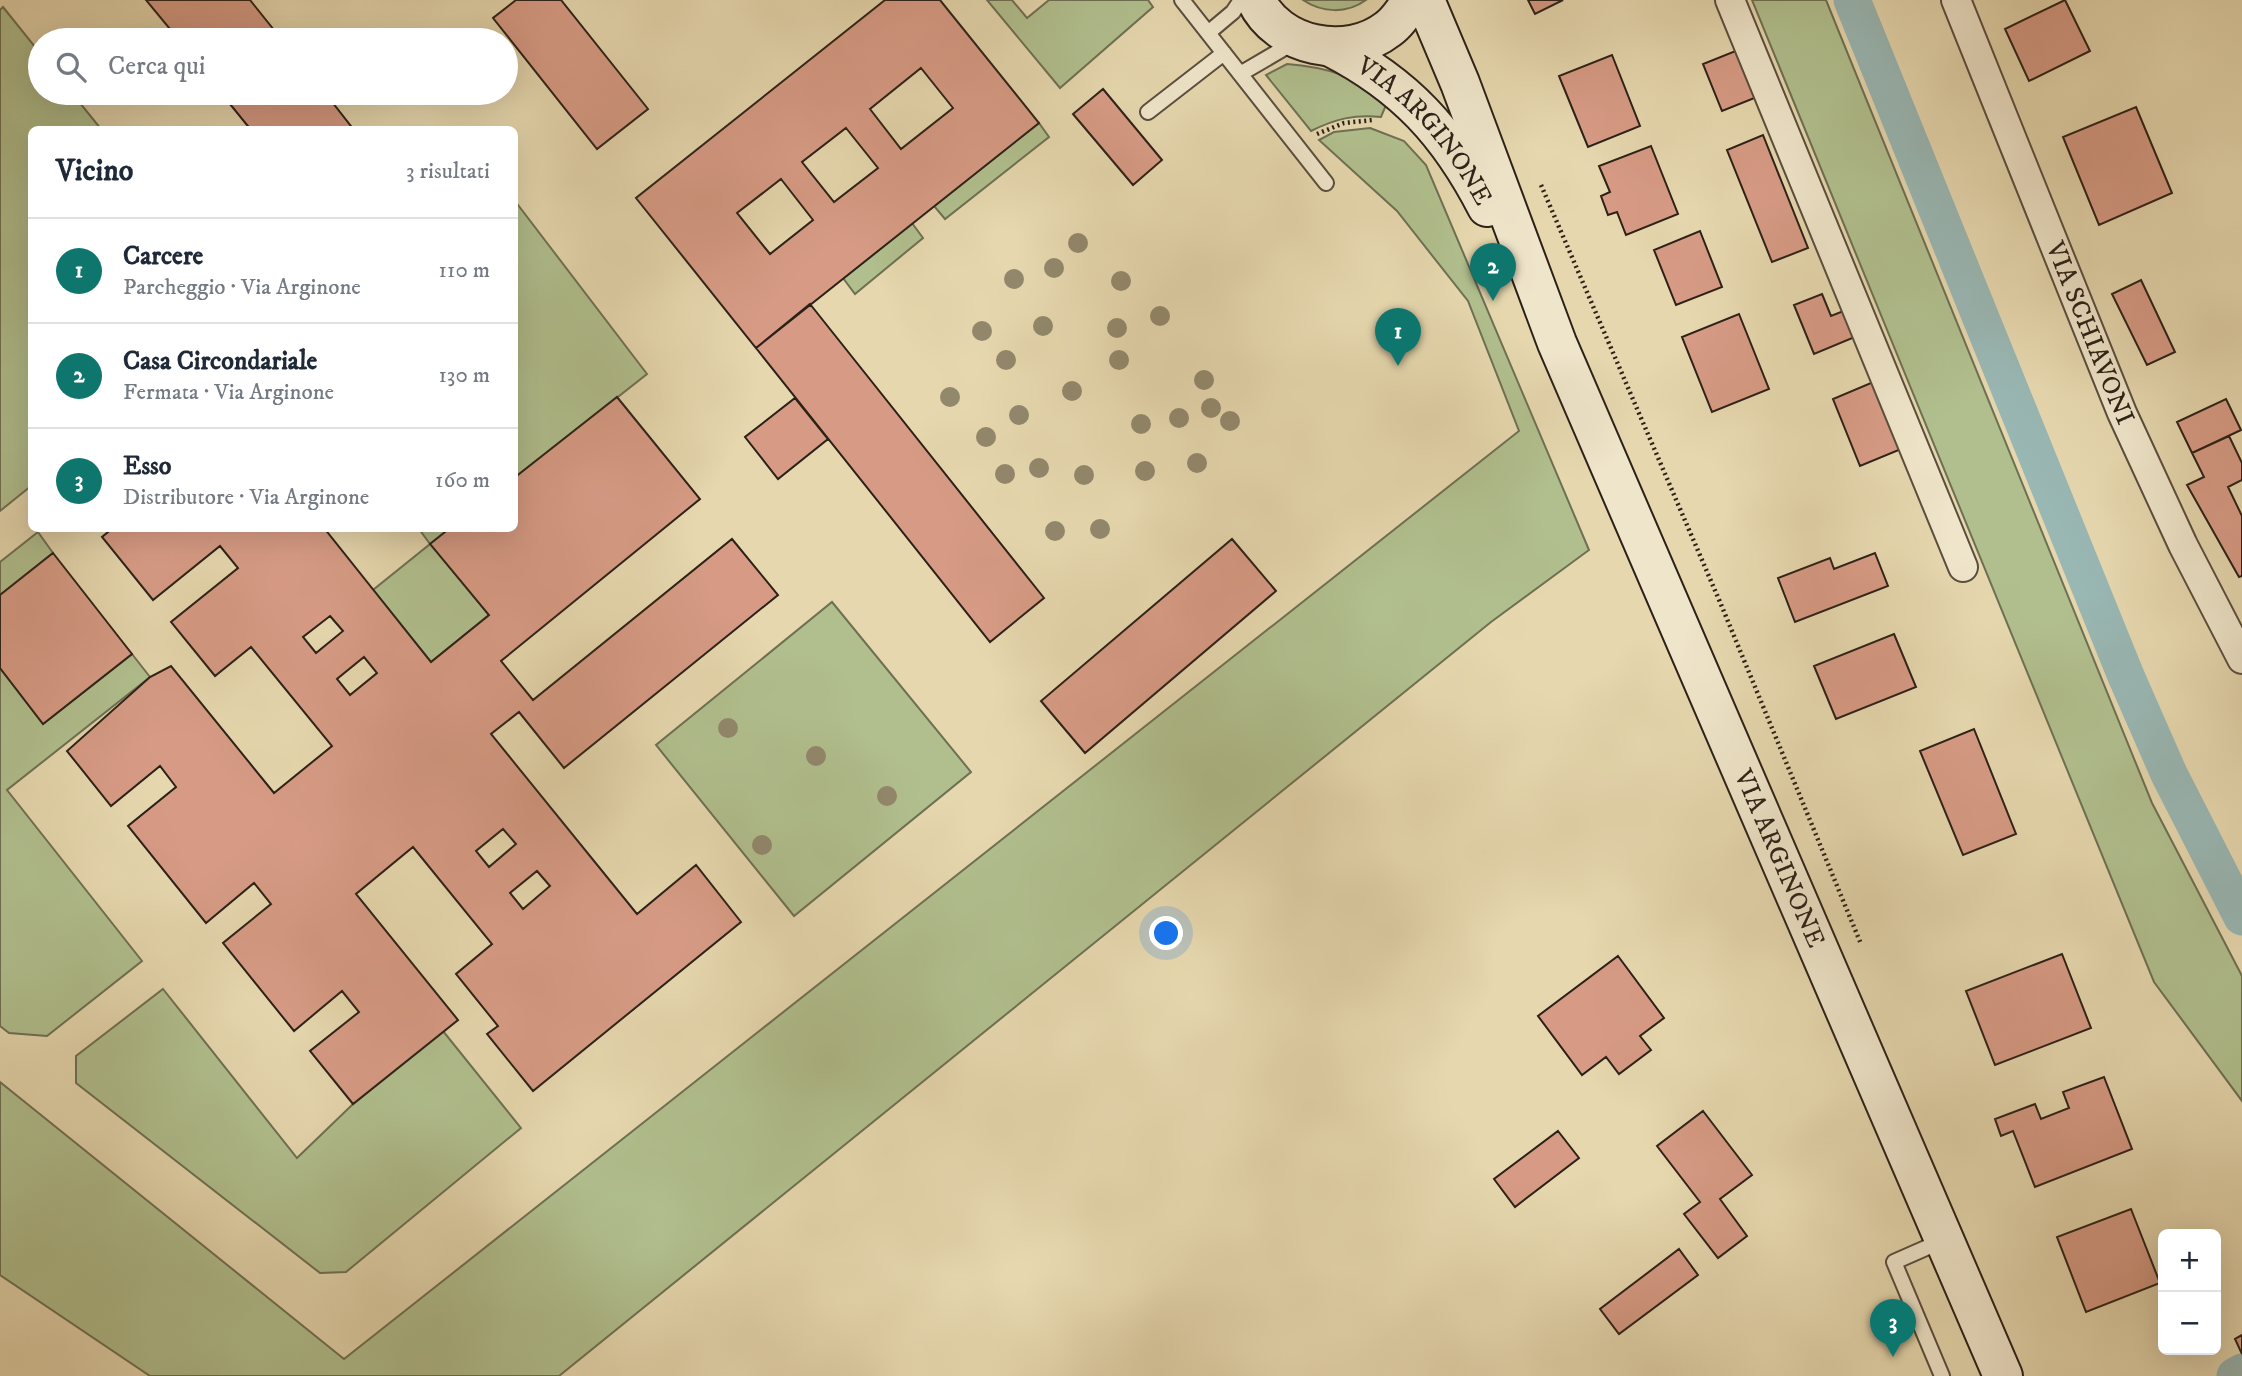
<!DOCTYPE html>
<html lang="it">
<head>
<meta charset="utf-8">
<style>
	body { margin:0; font-family:"IM FELL DW Pica",serif; background:#f2f2f3; color:#1f2937 }
	.controls { position:absolute; right:21px; bottom:21px; display:grid; overflow:hidden; border-radius:10px; box-shadow:0 7px 28px #0002 }
	.controls button { width:63px; height:63px; display:grid; place-items:center; padding:0; border:0; border-bottom:2px solid #e0e1e3; background:#fff; color:#1f2937; font:35px sans-serif }
	.you { position:absolute; left:1167px; top:934px; width:24px; height:24px; margin:-18px; border:5px solid #fff; border-radius:50%; background:#1a73e8; box-shadow:0 0 0 10px #1a73e833 }
	.badge { display:grid; place-items:center; width:46px; height:46px; border-radius:50%; background:#0f766e; color:#fff; font-size:23px; font-weight:700 }
	.pin { position:absolute; translate:-50% -58px; filter:drop-shadow(0 2px 4px #0008) }
	.pin::after { content:''; position:absolute; top:37px; width:24px; height:21px; background:inherit; clip-path:polygon(0 0,100% 0,50% 100%) }
	.list { margin:0; padding:0; list-style:none }
	h2 { display:flex; justify-content:space-between; align-items:center; height:91px; margin:0; padding:0 28px; font-size:30px }
	h2 small { font-size:23px; font-weight:400; color:#747a83 }
	.list li { display:grid; grid-template-columns:46px 1fr auto; gap:21px; align-items:center; box-sizing:border-box; height:105px; padding:0 28px; border-top:2px solid #e0e1e3 }
	.list b { display:block; font-size:26px; white-space:nowrap }
	.list p { margin:0; font-size:23px; white-space:nowrap; color:#747a83 }
	.list em { font-size:23px; font-style:normal; color:#747a83 }
	.icon { flex:none; width:38px; height:38px; fill:none; stroke:currentColor; stroke-width:2; stroke-linecap:round; stroke-linejoin:round }
	.map { position:relative; flex:none; width:2242px; height:1376px; overflow:hidden }
	.search { position:absolute; background:#fff; box-shadow:0 7px 28px #0002; left:28px; top:28px; width:490px; height:77px; display:flex; align-items:center; gap:18px; box-sizing:border-box; padding:0 24px; border-radius:38px; color:#747a83; font-size:26px }
	.panel { position:absolute; background:#fff; box-shadow:0 7px 28px #0002; left:28px; top:126px; width:490px; height:406px; border-radius:10px }
	.map>svg:first-child { display:block }
	.green { fill:#b1bf8e; stroke:#6e7053; stroke-width:2 }
	.lines { fill:none; stroke-linecap:round; stroke-linejoin:round }
	.canal { stroke:#99b7b3; stroke-width:37 }
	.building { fill:#d79b85; stroke:#2c2118; stroke-width:2; fill-rule:evenodd }
	.lane-casing { stroke:#5a4e3e; stroke-width:18 }
	.street-casing { stroke:#5a4e3e; stroke-width:32 }
	.secondary-casing { stroke:#2c2118; stroke-width:42 }
	.path { stroke:#2c2118; stroke-width:4.5; stroke-dasharray:2 3.5; stroke-linecap:butt }
	.lane { stroke:#efe5ca; stroke-width:14 }
	.street { stroke:#efe5ca; stroke-width:28 }
	.secondary { stroke:#efe5ca; stroke-width:38 }
	.tree { fill:#92886c }
	.labels { text-anchor:middle; dominant-baseline:central; stroke-width:6; stroke-linejoin:round; paint-order:stroke }
	.street-label { font-size:26px; fill:#2c2118; stroke:#efe5ca }
</style>
</head>
<body>
<div class="map">
<svg width="2242" height="1376" viewBox="0 0 2242 1376">
	<rect width="100%" height="100%" fill="#e6d7ae"/>
	<filter id="stains"><feTurbulence type="fractalNoise" baseFrequency=".00286" numOctaves="4"/><feColorMatrix values="0 0 0 0 .2 0 0 0 0 .09 0 0 0 0 .02 0 0 0 .5 -.17"/></filter>
	<radialGradient id="worn" r=".72"><stop offset=".6" stop-color="#630" stop-opacity="0"/><stop offset="1" stop-color="#630" stop-opacity=".3"/></radialGradient>
	<!-- green -->
	<path class="green" d="M 987,0 L 1012,0 L 1027,18 L 1049,0 L 1148,0 L 1153,7 L 1060,88 Z
		M 1303,0 L 1366,0 C 1347,14 1322,13 1303,0 Z
		M 1752,0 L 1826,0 L 2152,803 L 2242,976 L 2242,1101 L 2154,982 Z
		M 3,7 L 40,53 L 40,93 L 72,93 L 101,129 L 32,130 L 31,486 L 0,511 L 0,10 Z
		M 1287,64 C 1327,67 1355,77 1389,98 L 1381,117 C 1355,114 1335,119 1311,131 L 1266,75 Z
		M 1039,123 L 1049,137 L 945,219 L 934,206 Z
		M 1370,128 L 1404,141 L 1426,165 L 1589,550 L 1491,622 L 559,1376 L 150,1376 L 0,1275 L 0,1082 L 344,1359 L 1519,431 L 1468,301 L 1397,211 L 1319,140 L 1334,132 Z
		M 515,201 L 647,374 L 515,478 Z
		M 912,223 L 923,238 L 855,294 L 843,278 Z
		M 419,529 L 450,529 L 431,544 L 489,615 L 431,662 L 373,590 L 430,544 Z
		M 38,532 L 53,553 L 0,595 L 0,562 Z
		M 832,602 L 971,772 L 794,916 L 656,745 Z
		M 132,654 L 150,677 L 7,790 L 142,961 L 47,1036 L 9,1033 L 0,1026 L 0,668 L 44,723 Z
		M 163,989 L 297,1158 L 353,1104 L 443,1031 L 521,1128 L 346,1272 L 320,1273 L 76,1083 L 76,1056 Z"/>
	<g class="lines">
		<!-- canal -->
		<path class="canal" d="M 1852,0 L 2126,676 L 2169,774 L 2242,917
			M 2235,1376 L 2242,1372"/>
	</g>
	<!-- building -->
	<path class="building" d="M 146,0 L 250,0 L 282,40 L 179,40 Z
		M 516,0 L 561,0 L 648,109 L 597,149 L 493,18 Z
		M 885,0 L 940,0 L 1039,123 L 756,348 L 636,198 ZM 921,68 L 953,108 L 901,149 L 870,109 ZM 846,128 L 878,168 L 834,202 L 802,162 ZM 781,179 L 813,220 L 770,254 L 737,213 Z
		M 1528,0 L 1563,0 L 1535,14 Z
		M 2065,0 L 2090,51 L 2029,81 L 2005,29 Z
		M 1743,48 L 1762,95 L 1722,111 L 1703,64 Z
		M 1612,55 L 1640,126 L 1588,147 L 1559,76 Z
		M 1103,89 L 1162,160 L 1133,185 L 1073,114 Z
		M 221,93 L 325,93 L 354,130 L 251,130 Z
		M 2136,107 L 2172,193 L 2099,225 L 2063,137 Z
		M 1763,135 L 1808,248 L 1772,262 L 1727,150 Z
		M 1651,146 L 1678,214 L 1626,235 L 1617,212 L 1608,215 L 1601,196 L 1610,192 L 1599,166 Z
		M 1700,231 L 1722,287 L 1676,305 L 1654,250 Z
		M 2141,280 L 2175,352 L 2147,365 L 2112,294 Z
		M 1822,294 L 1831,316 L 1851,308 L 1862,334 L 1814,354 L 1794,305 Z
		M 810,304 L 1044,598 L 990,642 L 756,348 Z
		M 1739,314 L 1769,389 L 1712,412 L 1682,337 Z
		M 1878,380 L 1906,447 L 1860,466 L 1833,399 Z
		M 617,397 L 700,499 L 501,661 L 533,700 L 732,539 L 778,595 L 564,768 L 519,712 L 491,734 L 637,914 L 696,865 L 741,922 L 533,1091 L 487,1034 L 498,1026 L 456,974 L 492,944 L 413,847 L 356,894 L 458,1020 L 353,1104 L 310,1051 L 359,1012 L 342,991 L 294,1031 L 223,943 L 271,904 L 254,883 L 206,923 L 128,826 L 176,787 L 160,766 L 111,806 L 67,751 L 150,677 L 171,666 L 274,793 L 332,746 L 251,647 L 215,676 L 171,622 L 238,568 L 220,546 L 153,600 L 102,537 L 113,528 L 324,528 L 431,662 L 489,615 L 430,544 L 450,528 L 514,528 L 514,478 ZM 330,616 L 343,631 L 316,653 L 303,637 ZM 364,657 L 377,673 L 350,695 L 337,679 ZM 503,829 L 516,844 L 489,867 L 476,851 ZM 537,871 L 550,886 L 523,909 L 510,893 Z
		M 795,398 L 828,439 L 778,479 L 745,437 Z
		M 2226,399 L 2241,430 L 2192,453 L 2177,422 Z
		M 2229,436 L 2242,463 L 2242,480 L 2228,487 L 2242,516 L 2242,576 L 2239,577 L 2187,485 L 2204,477 L 2192,453 Z
		M 1232,539 L 1276,591 L 1085,753 L 1041,701 Z
		M 53,553 L 132,654 L 43,724 L 0,668 L 0,595 Z
		M 1875,553 L 1888,586 L 1795,622 L 1778,578 L 1830,558 L 1834,569 Z
		M 1894,634 L 1916,687 L 1836,719 L 1814,666 Z
		M 1974,729 L 2016,834 L 1963,855 L 1920,751 Z
		M 2062,954 L 2091,1028 L 1995,1065 L 1966,991 Z
		M 1618,956 L 1664,1018 L 1640,1036 L 1651,1050 L 1619,1074 L 1606,1057 L 1582,1075 L 1538,1016 Z
		M 2104,1077 L 2132,1149 L 2035,1187 L 2013,1131 L 2001,1136 L 1995,1119 L 2035,1104 L 2041,1119 L 2069,1108 L 2063,1092 Z
		M 1703,1111 L 1752,1175 L 1720,1199 L 1747,1236 L 1718,1258 L 1684,1214 L 1700,1202 L 1657,1146 Z
		M 1558,1131 L 1579,1158 L 1515,1207 L 1494,1179 Z
		M 2131,1209 L 2160,1283 L 2086,1312 L 2057,1237 Z
		M 1679,1249 L 1698,1275 L 1619,1334 L 1600,1309 Z
		M 2242,1335 L 2242,1354 L 2235,1339 Z"/>
	<g class="lines">
		<defs>
			<path id="lane" d="M 1182,0 L 1326,183
				M 1208,33 L 1233,12 L 1241,0
				M 1240,74 L 1293,43
				M 1148,112 L 1224,53
				M 1942,1376 L 1894,1262 L 1944,1240"/>
			<g id="street">
				<path d="M 1730,0 L 1963,567"/>
				<path id="s1" d="M 1956,0 L 2122,413 L 2183,545 L 2242,659"/>
			</g>
			<g id="secondary">
				<path d="M 1256,0 C 1278,47 1347,61 1388,29 C 1398,22 1405,10 1412,0"/>
				<path id="s2" d="M 1425,0 L 1460,83 L 1557,343 L 2003,1376"/>
				<path id="s3" d="M 1331,47 C 1405,85 1449,133 1487,207"/>
			</g>
		</defs>
		<!-- lane casing -->
		<use href="#lane" class="lane-casing"/>
		<!-- street casing -->
		<use href="#street" class="street-casing"/>
		<!-- secondary casing -->
		<use href="#secondary" class="secondary-casing"/>
		<!-- path -->
		<path class="path" d="M 1317,134 L 1344,123 L 1373,120
			M 1541,185 L 1720,602 L 1861,944"/>
		<!-- lane -->
		<use href="#lane" class="lane"/>
		<!-- street -->
		<use href="#street" class="street"/>
		<!-- secondary -->
		<use href="#secondary" class="secondary"/>
	</g>
	<!-- trees -->
	<g class="tree">
		<circle cx="1078" cy="243" r="10"/>
		<circle cx="1054" cy="268" r="10"/>
		<circle cx="1014" cy="279" r="10"/>
		<circle cx="1121" cy="281" r="10"/>
		<circle cx="1160" cy="316" r="10"/>
		<circle cx="1043" cy="326" r="10"/>
		<circle cx="1117" cy="328" r="10"/>
		<circle cx="982" cy="331" r="10"/>
		<circle cx="1006" cy="360" r="10"/>
		<circle cx="1119" cy="360" r="10"/>
		<circle cx="1204" cy="380" r="10"/>
		<circle cx="1072" cy="391" r="10"/>
		<circle cx="950" cy="397" r="10"/>
		<circle cx="1211" cy="408" r="10"/>
		<circle cx="1019" cy="415" r="10"/>
		<circle cx="1179" cy="418" r="10"/>
		<circle cx="1230" cy="421" r="10"/>
		<circle cx="1141" cy="424" r="10"/>
		<circle cx="986" cy="437" r="10"/>
		<circle cx="1197" cy="463" r="10"/>
		<circle cx="1039" cy="468" r="10"/>
		<circle cx="1145" cy="471" r="10"/>
		<circle cx="1005" cy="474" r="10"/>
		<circle cx="1084" cy="475" r="10"/>
		<circle cx="1100" cy="529" r="10"/>
		<circle cx="1055" cy="531" r="10"/>
		<circle cx="728" cy="728" r="10"/>
		<circle cx="816" cy="756" r="10"/>
		<circle cx="887" cy="796" r="10"/>
		<circle cx="762" cy="845" r="10"/>
	</g>
	<g class="labels">
		<!-- street labels -->
		<g class="street-label">
			<text stroke="none"><textPath href="#s3" startOffset="128">VIA ARGINONE</textPath></text>
			<text stroke="none"><textPath href="#s1" startOffset="359">VIA SCHIAVONI</textPath></text>
			<text stroke="none"><textPath href="#s2" startOffset="929">VIA ARGINONE</textPath></text>
		</g>
	</g>
	<rect width="100%" height="100%" filter="url(#stains)"/>
	<rect width="100%" height="100%" fill="url(#worn)"/>
</svg>
<div class="controls">
<button>+</button>
<button>−</button>
</div>
<div class="you"></div>
<div class="pin badge" style="left:1398px;top:366px">1</div>
<div class="pin badge" style="left:1493px;top:301px">2</div>
<div class="pin badge" style="left:1893px;top:1357px">3</div>
<div class="search"><svg class="icon" aria-label="search" viewBox="0 0 24 24"><circle cx="10" cy="10" r="6"/><path d="M15 15l6 6"/></svg>Cerca qui</div>
<section class="panel">
<h2>Vicino<small>3 risultati</small></h2>
<ul class="list">
<li><span class="badge">1</span><div><b>Carcere</b><p>Parcheggio · Via Arginone</p></div><em>110 m</em></li>
<li><span class="badge">2</span><div><b>Casa Circondariale</b><p>Fermata · Via Arginone</p></div><em>130 m</em></li>
<li><span class="badge">3</span><div><b>Esso</b><p>Distributore · Via Arginone</p></div><em>160 m</em></li>
</ul>
</section>
</div>
</body>
</html>
